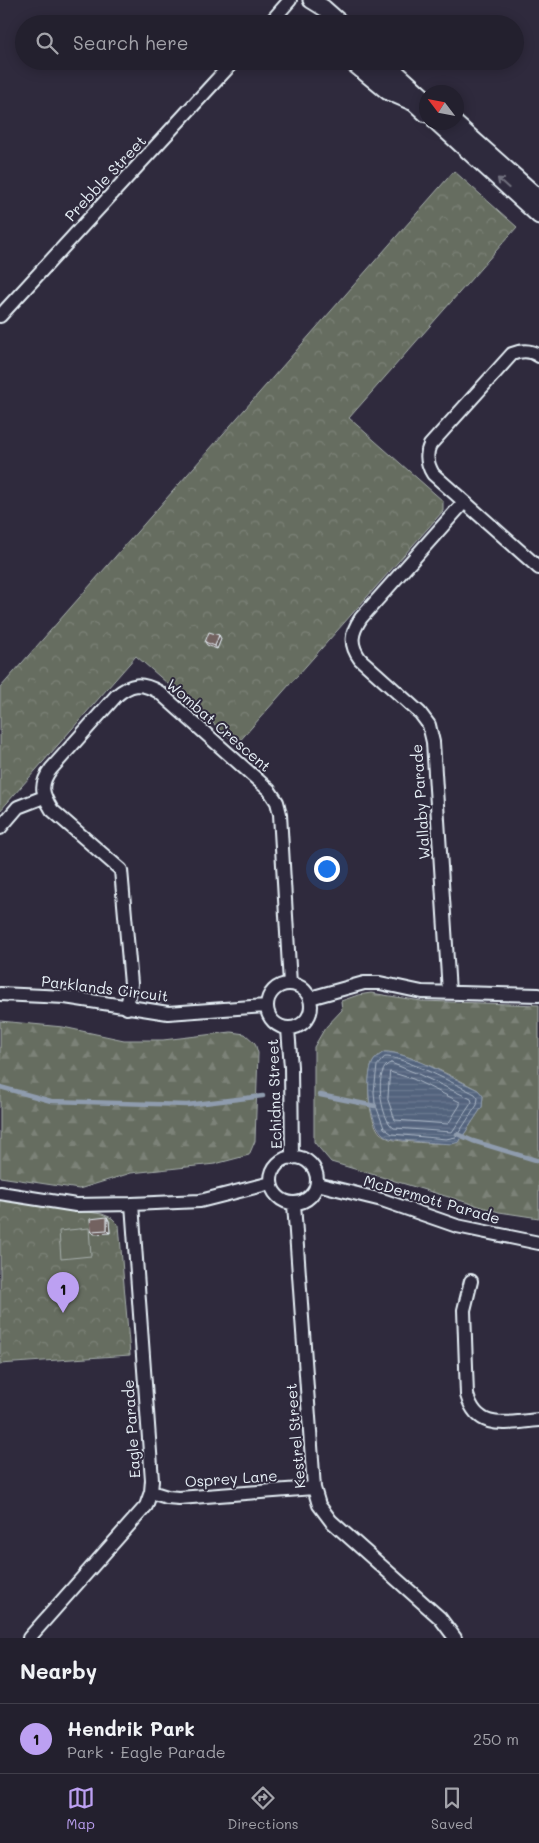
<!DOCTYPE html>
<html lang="en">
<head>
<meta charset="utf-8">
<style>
	body { margin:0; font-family:Mali,sans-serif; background:#2b2836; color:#f1f3f6 }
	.compass { position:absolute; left:419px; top:85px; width:45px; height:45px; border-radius:50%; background:#23202e; box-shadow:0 2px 12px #0003; rotate:302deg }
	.you { position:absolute; left:326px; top:868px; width:18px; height:18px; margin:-12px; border:4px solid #fff; border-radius:50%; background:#1a73e8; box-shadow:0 0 0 8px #1a73e833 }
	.badge { display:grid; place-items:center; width:32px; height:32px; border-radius:50%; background:#bca0f2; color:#111; font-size:16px; font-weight:700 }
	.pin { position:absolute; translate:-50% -41px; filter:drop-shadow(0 1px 2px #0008) }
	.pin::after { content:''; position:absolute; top:26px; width:18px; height:15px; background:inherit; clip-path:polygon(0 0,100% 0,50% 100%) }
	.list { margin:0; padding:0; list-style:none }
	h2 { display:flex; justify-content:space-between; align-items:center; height:65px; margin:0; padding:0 20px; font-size:21px }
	h2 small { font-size:16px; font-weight:400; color:#a3a3aa }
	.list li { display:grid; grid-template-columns:32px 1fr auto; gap:15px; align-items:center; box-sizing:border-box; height:70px; padding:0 20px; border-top:1px solid #403e4a }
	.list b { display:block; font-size:19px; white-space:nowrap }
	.list p { margin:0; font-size:16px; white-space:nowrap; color:#a3a3aa }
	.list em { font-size:16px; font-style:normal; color:#a3a3aa }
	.icon { flex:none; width:28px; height:28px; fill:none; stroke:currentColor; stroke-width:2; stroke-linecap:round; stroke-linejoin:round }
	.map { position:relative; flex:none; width:539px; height:1638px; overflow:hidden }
	.search { position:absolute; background:#23202e; box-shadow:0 2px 12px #0003; left:15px; right:15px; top:15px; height:55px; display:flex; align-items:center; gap:12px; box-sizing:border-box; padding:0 18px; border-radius:28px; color:#a3a3aa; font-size:19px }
	.sheet { height:135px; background:#23202e }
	nav { display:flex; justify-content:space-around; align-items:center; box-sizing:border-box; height:70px; border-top:1px solid #403e4a; background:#23202e; font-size:14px; color:#a3a3aa }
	nav a { display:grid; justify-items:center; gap:2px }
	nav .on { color:#bca0f2 }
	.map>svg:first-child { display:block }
	.forest { fill:url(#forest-firs); stroke:#a7afac; fill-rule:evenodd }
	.park { fill:url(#park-crowns); stroke:#a7afac }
	.pitch { fill:#666d60; stroke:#a7afac }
	.water { fill:url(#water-rules); stroke:#8f9cae }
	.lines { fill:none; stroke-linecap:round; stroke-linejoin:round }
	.shore { stroke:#acb8c7; stroke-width:1 }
	.stream { stroke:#8f9cae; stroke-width:4.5 }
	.minor-casing { stroke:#e8f1f8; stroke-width:16 }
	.tertiary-casing { stroke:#e8f1f8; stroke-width:19 }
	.minor { stroke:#2f2a3d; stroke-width:12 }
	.tertiary { stroke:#2f2a3d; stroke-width:15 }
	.wall { fill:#635453; stroke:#e8f1f8 }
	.shaded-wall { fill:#504543; stroke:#e8f1f8 }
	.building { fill:#736260; stroke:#e8f1f8 }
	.oneway { stroke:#70707e }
	.labels { text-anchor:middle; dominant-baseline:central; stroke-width:4; stroke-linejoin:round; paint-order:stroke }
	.street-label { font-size:15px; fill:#e8f1f8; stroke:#2f2a3d }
</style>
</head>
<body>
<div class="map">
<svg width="539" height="1638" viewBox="0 0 539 1638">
	<defs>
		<pattern id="forest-firs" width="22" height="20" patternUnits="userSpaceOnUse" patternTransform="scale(1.25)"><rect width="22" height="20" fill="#666d60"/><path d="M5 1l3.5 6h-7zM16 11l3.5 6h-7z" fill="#7c8278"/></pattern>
		<pattern id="park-crowns" width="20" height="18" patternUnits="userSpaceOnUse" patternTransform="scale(1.25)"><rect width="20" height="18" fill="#666d60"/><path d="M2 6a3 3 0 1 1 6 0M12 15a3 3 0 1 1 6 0" fill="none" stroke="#7c8278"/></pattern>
		<pattern id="water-rules" width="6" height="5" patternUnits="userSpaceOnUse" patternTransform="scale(1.25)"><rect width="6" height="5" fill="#53637d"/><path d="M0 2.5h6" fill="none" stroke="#6c7a90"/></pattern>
	</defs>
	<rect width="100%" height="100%" fill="#2f2a3d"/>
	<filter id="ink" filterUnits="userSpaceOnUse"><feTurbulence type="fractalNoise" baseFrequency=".02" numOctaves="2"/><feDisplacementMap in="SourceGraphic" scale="10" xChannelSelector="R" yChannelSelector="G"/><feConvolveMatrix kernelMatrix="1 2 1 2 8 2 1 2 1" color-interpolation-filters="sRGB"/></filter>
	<g filter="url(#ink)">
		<!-- forest -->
		<path class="forest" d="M 371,993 L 421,1001 L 539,1005 L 539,1218 L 499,1212 L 331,1162 L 314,1142 L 314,1047 L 325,1028 L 342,1010 L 341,1001 L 358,995 ZM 384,1052 C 406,1051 457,1079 478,1090 L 483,1096 L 482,1107 L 459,1142 C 450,1145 401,1142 390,1139 C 387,1138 383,1135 380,1133 C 368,1119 365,1078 373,1062 C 376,1057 380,1055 384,1052 Z
			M 0,1021 L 63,1027 L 124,1040 L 163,1040 L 231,1032 L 245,1034 L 255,1043 L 258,1053 L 255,1141 L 249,1155 L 215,1164 L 131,1173 L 79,1189 L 0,1177 Z"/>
		<!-- park -->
		<path class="park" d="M 454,171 L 517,227 L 349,418 L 443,501 L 443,511 L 237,744 L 136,656 L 0,811 L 0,688 Z
			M 0,1199 L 102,1214 L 112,1218 L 119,1225 L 130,1355 L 0,1364 Z"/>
		<!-- pitch -->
		<path class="pitch" d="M 89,1228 L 91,1256 L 61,1259 L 59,1231 Z"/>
		<!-- water -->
		<path class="water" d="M 384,1052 C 406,1051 456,1080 478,1090 L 483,1096 L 482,1107 L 459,1142 L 452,1144 C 440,1143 396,1141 387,1137 C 369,1128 364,1079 373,1062 C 376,1057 380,1055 384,1052 Z"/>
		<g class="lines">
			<!-- shore -->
			<path class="shore" d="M 385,1057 C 400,1055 459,1086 475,1094 L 478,1098 L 477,1105 L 456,1137 L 446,1139 L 392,1134 L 384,1128 L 375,1103 L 374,1092 L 377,1066 Z
				M 391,1063 L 416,1073 L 471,1099 L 472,1102 L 452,1132 L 394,1128 C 380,1120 373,1066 391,1063 Z
				M 390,1072 L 413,1079 L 460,1102 L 460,1105 L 448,1124 L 395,1120 L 388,1100 Z"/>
			<!-- stream -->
			<path class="stream" d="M 0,1087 L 51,1101 L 187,1105 L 263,1096
				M 320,1095 L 375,1106
				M 457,1134 L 473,1141 L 539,1161"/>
			<defs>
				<path id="minor" d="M 269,24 L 290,0
					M 348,61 L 387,93 L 410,103
					M 0,316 L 234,61
					M 539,356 C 531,350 522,350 512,354 L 430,445 C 425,455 427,464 433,474 L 539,568
					M 0,828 L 18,807 L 44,797
					M267 1006a22 22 0 1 1 44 0a22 22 0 1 1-44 0Z
					M 449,992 L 433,742 L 429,725 L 420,713 L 360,659 C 349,644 351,633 361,618 L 464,502
					M 0,994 L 65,997 L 168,1013 L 266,1006
					M 310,998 L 364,983 L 380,983 L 422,992 L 539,995
					M 127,1008 L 131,984 L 121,870 L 52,810 C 42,794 39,785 51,769 L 116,696 C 131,683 141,682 159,692 L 269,790 L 277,802 L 280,814 L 290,984
					M 288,1029 L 291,1067 L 292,1158
					M271 1180a23 23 0 1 1 46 0a23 23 0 1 1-46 0Z
					M 317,1184 L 382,1200 L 457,1226 L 539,1243
					M 0,1193 L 76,1205 L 132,1204 L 200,1201 L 271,1183
					M 294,1204 L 314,1488 L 319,1505 L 331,1521 L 440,1618 L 455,1638
					M 471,1281 L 464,1310 L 467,1395 C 478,1433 508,1422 539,1420
					M 151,1492 L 167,1497 L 179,1498 L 314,1488
					M 29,1638 L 146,1506 L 151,1492 L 152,1480 L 132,1204"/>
				<path id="tertiary" d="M 311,0 L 324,8 L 342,24
					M 368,61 L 426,114
					M 384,61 L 426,99
					M 436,122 L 539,216
					M 454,122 L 539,198"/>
			</defs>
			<!-- minor casing -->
			<use href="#minor" class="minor-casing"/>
			<!-- tertiary casing -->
			<use href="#tertiary" class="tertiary-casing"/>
			<!-- minor -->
			<use href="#minor" class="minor"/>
			<!-- tertiary -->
			<use href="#tertiary" class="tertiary"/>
		</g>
		<!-- wall -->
		<path class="wall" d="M 219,635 L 221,639 L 217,649 L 207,645 L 205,642 Z
			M 107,1217 L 109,1221 L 110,1233 L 94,1234 L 91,1231 Z"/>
		<!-- shaded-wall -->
		<path class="shaded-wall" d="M 219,635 L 221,639 L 217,649 L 215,646 Z
			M 107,1217 L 109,1221 L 110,1233 L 107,1230 Z"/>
		<!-- building -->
		<path class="building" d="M 209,632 L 219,635 L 215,646 L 205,642 Z
			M 107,1217 L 107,1230 L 91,1231 L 90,1219 Z"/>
		<!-- one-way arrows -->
		<defs><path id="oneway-shaft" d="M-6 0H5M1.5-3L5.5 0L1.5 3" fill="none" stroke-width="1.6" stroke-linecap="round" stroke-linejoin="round" transform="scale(1.25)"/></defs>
		<use class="oneway" href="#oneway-shaft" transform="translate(503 183) rotate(-138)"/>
	</g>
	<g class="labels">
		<!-- street labels -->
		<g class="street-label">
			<text transform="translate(105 178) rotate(-47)">Prebble Street</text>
			<text transform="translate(219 725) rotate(41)">Wombat Crescent</text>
			<text transform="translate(420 802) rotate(-94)">Wallaby Parade</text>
			<text transform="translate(105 988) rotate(7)">Parklands Circuit</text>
			<text transform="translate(274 1094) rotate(-92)">Echidna Street</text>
			<text transform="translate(432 1199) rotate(16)">McDermott Parade</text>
			<text transform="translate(131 1429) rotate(-94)">Eagle Parade</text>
			<text transform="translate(295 1436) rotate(-95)">Kestrel Street</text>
			<text transform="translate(231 1478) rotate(-4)">Osprey Lane</text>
		</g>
	</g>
</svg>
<svg class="compass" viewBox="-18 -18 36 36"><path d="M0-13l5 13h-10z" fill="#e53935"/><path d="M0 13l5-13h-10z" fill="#a3a3aa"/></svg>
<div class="you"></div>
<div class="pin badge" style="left:63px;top:1313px">1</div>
<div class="search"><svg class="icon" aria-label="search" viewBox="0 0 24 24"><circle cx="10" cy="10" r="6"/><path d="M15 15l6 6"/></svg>Search here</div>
</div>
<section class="sheet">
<h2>Nearby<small></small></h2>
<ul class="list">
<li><span class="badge">1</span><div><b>Hendrik Park</b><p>Park · Eagle Parade</p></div><em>250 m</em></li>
</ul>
</section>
<nav>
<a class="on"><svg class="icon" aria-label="map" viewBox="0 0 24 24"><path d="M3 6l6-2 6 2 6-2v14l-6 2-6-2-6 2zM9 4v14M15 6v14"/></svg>Map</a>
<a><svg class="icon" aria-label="directions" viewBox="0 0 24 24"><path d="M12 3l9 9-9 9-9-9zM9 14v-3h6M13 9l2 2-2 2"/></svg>Directions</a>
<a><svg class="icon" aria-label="saved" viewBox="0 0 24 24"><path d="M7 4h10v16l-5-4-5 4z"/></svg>Saved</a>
</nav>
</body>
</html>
